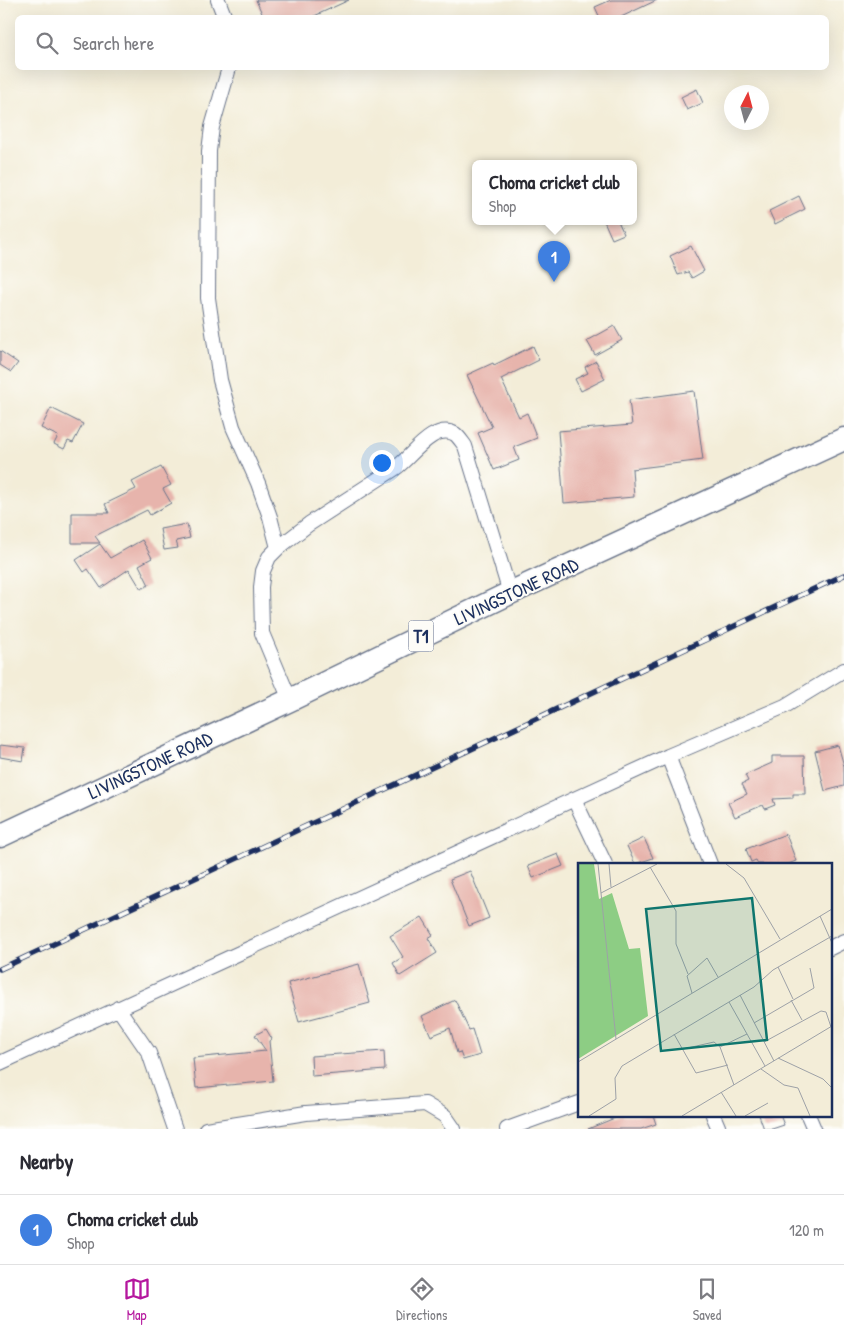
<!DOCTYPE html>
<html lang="en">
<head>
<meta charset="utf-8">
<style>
	body { margin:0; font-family:"Patrick Hand",sans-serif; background:#f7f7f7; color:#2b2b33 }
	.compass { position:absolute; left:724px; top:85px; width:45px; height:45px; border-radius:50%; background:#fff; box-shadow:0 5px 20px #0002; rotate:6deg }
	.you { position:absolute; left:381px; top:462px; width:18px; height:18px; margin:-12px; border:4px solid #fff; border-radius:50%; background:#1a73e8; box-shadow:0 0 0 8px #1a73e833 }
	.badge { display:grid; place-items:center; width:32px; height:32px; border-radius:50%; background:#b5179e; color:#fff; font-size:16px; font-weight:700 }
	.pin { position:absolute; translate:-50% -41px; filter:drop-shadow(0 1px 2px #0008) }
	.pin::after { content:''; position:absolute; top:26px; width:18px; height:15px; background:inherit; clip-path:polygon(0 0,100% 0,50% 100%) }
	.popup { position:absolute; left:472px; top:160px; width:165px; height:65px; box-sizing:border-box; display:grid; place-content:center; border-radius:8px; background:#fff; filter:drop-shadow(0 1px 4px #0005); font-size:16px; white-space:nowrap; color:#7c7c81 }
	.popup b { font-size:19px; color:#2b2b33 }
	.popup::after { content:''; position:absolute; left:50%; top:100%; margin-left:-10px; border:10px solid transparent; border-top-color:#fff }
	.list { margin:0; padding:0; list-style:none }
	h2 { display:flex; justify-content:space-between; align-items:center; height:65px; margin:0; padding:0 20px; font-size:21px }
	h2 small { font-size:16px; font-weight:400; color:#7c7c81 }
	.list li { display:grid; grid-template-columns:32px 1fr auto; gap:15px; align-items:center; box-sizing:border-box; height:70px; padding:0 20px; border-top:1px solid #e1e1e2 }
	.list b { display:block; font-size:19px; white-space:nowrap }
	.list p { margin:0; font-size:16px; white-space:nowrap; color:#7c7c81 }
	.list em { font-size:16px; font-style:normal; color:#7c7c81 }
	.icon { flex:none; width:28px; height:28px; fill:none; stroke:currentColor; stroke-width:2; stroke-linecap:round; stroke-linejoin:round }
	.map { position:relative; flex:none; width:844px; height:1129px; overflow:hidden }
	.search { position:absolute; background:#fff; box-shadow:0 5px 20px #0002; left:15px; right:15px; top:15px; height:55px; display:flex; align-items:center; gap:12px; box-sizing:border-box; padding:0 18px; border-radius:8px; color:#7c7c81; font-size:19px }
	.sheet { height:135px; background:#fff }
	nav { display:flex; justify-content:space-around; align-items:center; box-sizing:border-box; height:70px; border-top:1px solid #e1e1e2; background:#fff; font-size:14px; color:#7c7c81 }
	nav a { display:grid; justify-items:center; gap:2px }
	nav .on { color:#b5179e }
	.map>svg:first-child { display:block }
	.building { fill:#e7b4ac }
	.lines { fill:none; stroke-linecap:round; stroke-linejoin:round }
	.minor-casing { stroke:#677289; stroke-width:16 }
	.trunk-casing { stroke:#677289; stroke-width:25 }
	.minor { stroke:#fff; stroke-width:14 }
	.trunk { stroke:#fff; stroke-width:22 }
	.rail-casing { stroke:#1b2f5e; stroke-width:5.5 }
	.rail { stroke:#fdfcf7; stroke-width:4; stroke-dasharray:11; stroke-linecap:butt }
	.labels { text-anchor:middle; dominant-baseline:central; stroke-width:4; stroke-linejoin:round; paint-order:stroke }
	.shield { fill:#fdfcf7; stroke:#5f6c8c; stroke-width:1 }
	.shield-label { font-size:18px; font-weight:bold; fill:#1b2f5e }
	.street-label { font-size:19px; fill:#1b2f5e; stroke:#fdfcf7 }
	.inset-road { fill:none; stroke:#9da1a7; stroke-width:1 }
	.view { fill:#0f766e; fill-opacity:0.15; stroke:#0f766e; stroke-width:2.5 }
	.inset-edge { fill:none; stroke:#1b2f5e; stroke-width:2.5 }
</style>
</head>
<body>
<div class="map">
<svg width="844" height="1129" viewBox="0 0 844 1129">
	<rect width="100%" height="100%" fill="#fdfcf7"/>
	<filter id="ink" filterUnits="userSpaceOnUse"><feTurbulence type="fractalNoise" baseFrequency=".02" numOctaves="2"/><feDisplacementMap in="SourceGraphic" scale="10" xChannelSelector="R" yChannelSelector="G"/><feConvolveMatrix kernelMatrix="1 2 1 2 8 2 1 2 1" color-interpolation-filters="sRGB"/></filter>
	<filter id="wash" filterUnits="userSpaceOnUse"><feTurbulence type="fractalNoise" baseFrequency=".0096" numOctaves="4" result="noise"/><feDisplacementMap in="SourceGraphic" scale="20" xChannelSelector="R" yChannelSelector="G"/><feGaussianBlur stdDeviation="1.12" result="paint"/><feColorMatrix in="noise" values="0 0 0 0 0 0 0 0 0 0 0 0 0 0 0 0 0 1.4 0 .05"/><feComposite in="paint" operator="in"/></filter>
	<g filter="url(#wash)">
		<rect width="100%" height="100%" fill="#f3edd8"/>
		<g id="blocks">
			<!-- building -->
			<path class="building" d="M 256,0 L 349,0 L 310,18 L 264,18 Z
				M 611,0 L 657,0 L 619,18 L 600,18 L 595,7 Z
				M 697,89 L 703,103 L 687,110 L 681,97 Z
				M 799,196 L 805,209 L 775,224 L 769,211 Z
				M 604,221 L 618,221 L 624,234 L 612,239 Z
				M 691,246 L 704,271 L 692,278 L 688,272 L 678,275 L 670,256 Z
				M 614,326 L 622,340 L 595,355 L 587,341 Z
				M 533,346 L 539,360 L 501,379 L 519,417 L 527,413 L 537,438 L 514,447 L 519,460 L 494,470 L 478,433 L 492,427 L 467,375 L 493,363 L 494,365 Z
				M 0,351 L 18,363 L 11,372 L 0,365 Z
				M 596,361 L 605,379 L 581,391 L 575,379 L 588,373 L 585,367 Z
				M 694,391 L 703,460 L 632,469 L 634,497 L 564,503 L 558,431 L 632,425 L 629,400 Z
				M 51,408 L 83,424 L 73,443 L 68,441 L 64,449 L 54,444 L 58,436 L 41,428 Z
				M 161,467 L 171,485 L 163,489 L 171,503 L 150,515 L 147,510 L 95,536 L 100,543 L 72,543 L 72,513 L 109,513 L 105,504 L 136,489 L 132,482 Z
				M 187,524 L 190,538 L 176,541 L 178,548 L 164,550 L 160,529 Z
				M 142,540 L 152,558 L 139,565 L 149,585 L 141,589 L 129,569 L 101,588 L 88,569 L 84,572 L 76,560 L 100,544 L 110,558 Z
				M 0,745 L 25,748 L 23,761 L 0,757 Z
				M 838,745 L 844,766 L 844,786 L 825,791 L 815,751 Z
				M 772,756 L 804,756 L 805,794 L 793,794 L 793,798 L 773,799 L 775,805 L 765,809 L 763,805 L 735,817 L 728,803 L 747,794 L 742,784 L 748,781 L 745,775 L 772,763 Z
				M 786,834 L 796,861 L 788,864 L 758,864 L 756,860 L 751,862 L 746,849 Z
				M 644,838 L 653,858 L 635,864 L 627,846 Z
				M 558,854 L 563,866 L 533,878 L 528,866 Z
				M 470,871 L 489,918 L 469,926 L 450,879 Z
				M 422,917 L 433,935 L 428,938 L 437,953 L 400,976 L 393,963 L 403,957 L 390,936 Z
				M 359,964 L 370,1003 L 299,1022 L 288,983 Z
				M 455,1000 L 469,1030 L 472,1029 L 480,1055 L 463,1060 L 460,1052 L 457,1053 L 450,1028 L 431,1036 L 422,1016 Z
				M 266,1029 L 272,1039 L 269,1041 L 273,1081 L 196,1088 L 193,1058 L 266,1051 L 255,1035 Z
				M 384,1051 L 385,1070 L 312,1076 L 311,1056 Z
				M 622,1115 L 653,1115 L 656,1124 L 641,1129 L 588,1129 Z
				M 759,1115 L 780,1115 L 784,1125 L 772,1129 L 764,1129 Z"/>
		</g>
	</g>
	<g filter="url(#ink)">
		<use href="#blocks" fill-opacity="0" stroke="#677289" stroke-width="1"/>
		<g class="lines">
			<defs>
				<path id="minor" d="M 218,0 L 225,18
					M 229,68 L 212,127 L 209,151 L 208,298 L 220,380 L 233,427 L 258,483 L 270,517 L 278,548
					M 290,700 L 262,633 L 261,587 L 263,571 L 269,557 L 278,548 L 309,524 L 397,467 C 412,456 434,422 455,434 C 459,437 462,442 465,446 L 510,593
					M 668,756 L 710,864
					M 574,799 L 605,864
					M 830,948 L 844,941
					M 118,1008 L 149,1053 L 175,1129
					M 0,1063 L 668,756 L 785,706 L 844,670
					M 713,1115 L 719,1129
					M 808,1115 L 814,1129
					M 206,1129 L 306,1113 L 425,1104 L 445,1116 L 454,1129
					M 507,1129 L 579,1103"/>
				<path id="trunk" d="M 0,836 L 290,700 L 510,593 L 844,439"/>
			</defs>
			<!-- minor casing -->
			<use href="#minor" class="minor-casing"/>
			<!-- trunk casing -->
			<use href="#trunk" class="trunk-casing"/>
			<!-- minor -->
			<use href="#minor" class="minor"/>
			<!-- trunk -->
			<use href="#trunk" class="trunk"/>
			<defs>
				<path id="rail" d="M 0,969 L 844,575"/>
			</defs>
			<!-- rail casing -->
			<use href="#rail" class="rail-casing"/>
			<!-- rail -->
			<use href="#rail" class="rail"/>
		</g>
	</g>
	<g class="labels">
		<!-- shield labels -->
		<rect class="shield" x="408.5" y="620.5" width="25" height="31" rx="4"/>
		<g class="shield-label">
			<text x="421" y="636">T1</text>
		</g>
		<!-- street labels -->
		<g class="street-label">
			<text transform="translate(516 591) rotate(-25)">LIVINGSTONE ROAD</text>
			<text transform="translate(150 765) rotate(-25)">LIVINGSTONE ROAD</text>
		</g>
	</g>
	<!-- overview -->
	<g transform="translate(578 863)">
		<rect width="254" height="254" fill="#f3edd8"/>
		<path d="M 0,1 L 16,1 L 21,36 L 34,30 L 51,86 L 62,85 L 70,153 L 0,196 Z" fill="#8dcd84"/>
		<path class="inset-road" d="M 20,1 L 38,176M 31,1 L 33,24M 148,1 L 166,15 L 202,76M 72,4 L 98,48 L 98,81 L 110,111M 23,30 L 79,1M 242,53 L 254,80M 200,104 L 215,136M 114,130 L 109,113 L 129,95 L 140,114M 162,132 L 196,198M 213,137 L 224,157M 151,139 L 187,203M 176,160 L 236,125 L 232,105M 96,171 L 118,210 L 150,202M 186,179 L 243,148 L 248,149 L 253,164M 105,186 L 136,179 L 142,184M 200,195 L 245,216 L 254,225M 0,199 L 254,46M 183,206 L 206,222 L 220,225 L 232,253M 156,222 L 142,184 L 169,171M 143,229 L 158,253M 11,253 L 38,236 L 37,215 L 44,203 L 176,124 L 195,107 L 254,73M 104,253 L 254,163M 167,253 L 190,240"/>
		<path class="view" d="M 174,35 L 189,177 L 83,188 L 68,46 Z"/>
		<rect width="254" height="254" class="inset-edge"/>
	</g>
</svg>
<svg class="compass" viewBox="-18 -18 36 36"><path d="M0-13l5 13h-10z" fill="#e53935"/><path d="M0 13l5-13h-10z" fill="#7c7c81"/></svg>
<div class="you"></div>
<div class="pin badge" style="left:554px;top:282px;background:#3f7fe0">1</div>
<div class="popup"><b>Choma cricket club</b>Shop</div>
<div class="search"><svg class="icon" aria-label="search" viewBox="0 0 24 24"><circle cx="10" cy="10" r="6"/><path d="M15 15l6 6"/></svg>Search here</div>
</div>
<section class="sheet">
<h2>Nearby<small></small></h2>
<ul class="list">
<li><span class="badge" style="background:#3f7fe0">1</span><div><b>Choma cricket club</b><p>Shop</p></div><em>120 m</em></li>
</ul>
</section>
<nav>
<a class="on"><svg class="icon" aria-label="map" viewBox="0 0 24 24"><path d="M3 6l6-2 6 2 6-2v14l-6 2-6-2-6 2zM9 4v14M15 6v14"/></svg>Map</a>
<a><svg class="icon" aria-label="directions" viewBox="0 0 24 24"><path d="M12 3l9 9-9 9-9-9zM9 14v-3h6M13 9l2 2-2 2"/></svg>Directions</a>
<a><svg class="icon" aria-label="saved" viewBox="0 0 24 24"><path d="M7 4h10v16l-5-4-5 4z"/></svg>Saved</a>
</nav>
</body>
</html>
